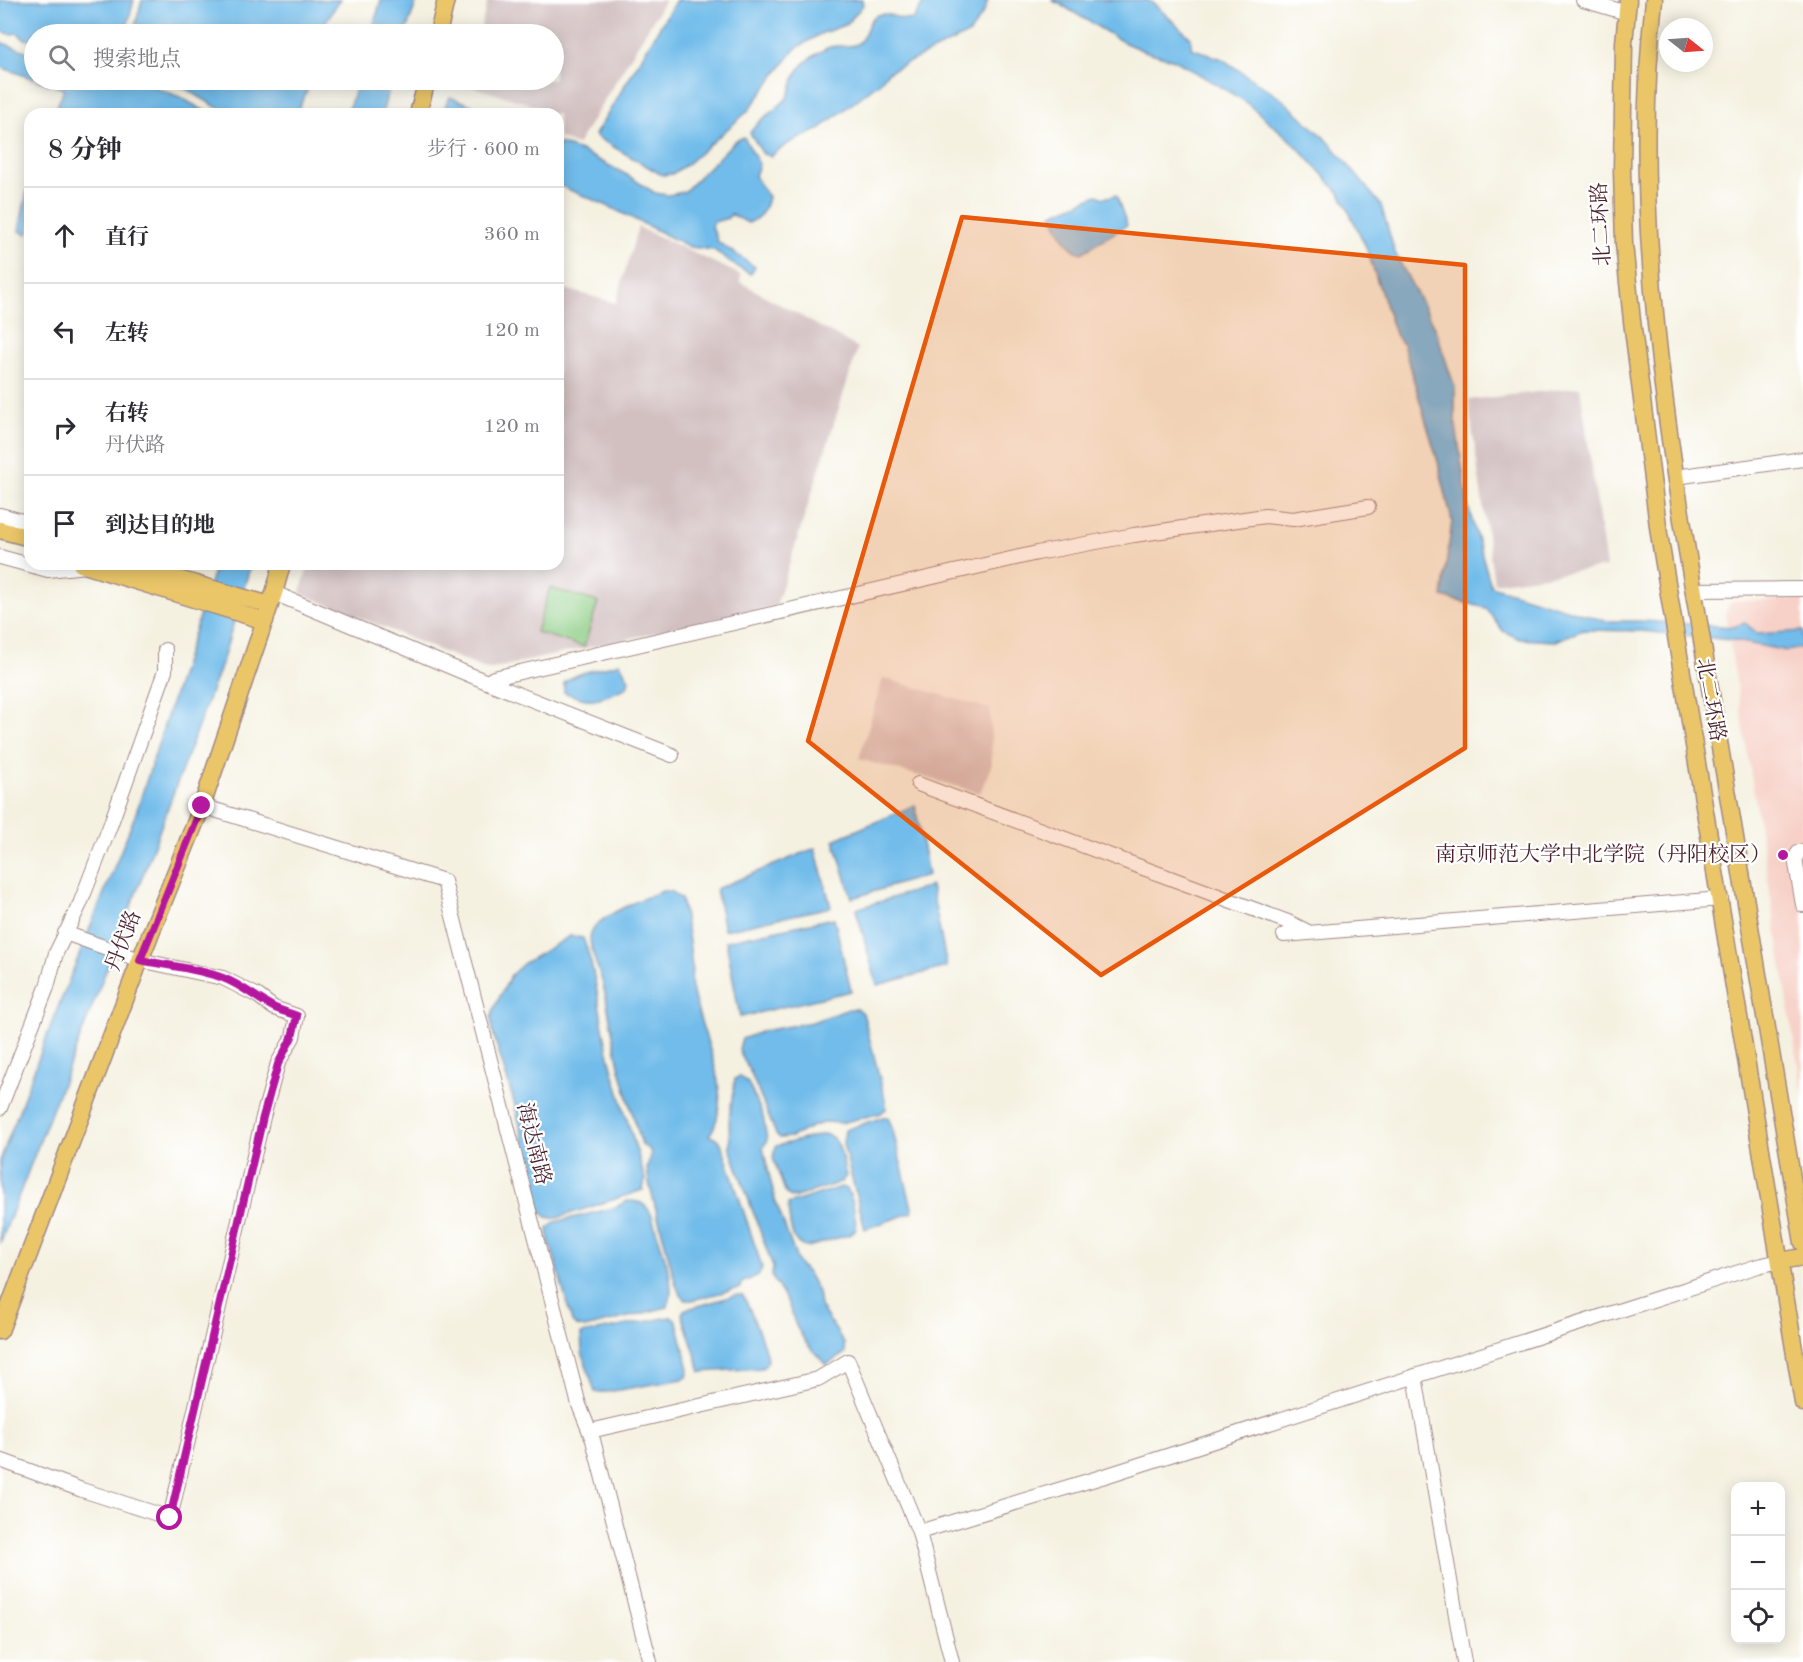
<!DOCTYPE html>
<html lang="zh">
<head>
<meta charset="utf-8">
<style>
	body { margin:0; font-family:"Old Standard TT","Noto Serif SC",serif; background:#f7f7f7; color:#2b2b33 }
	.controls { position:absolute; right:18px; bottom:18px; display:grid; overflow:hidden; border-radius:12px; box-shadow:0 3px 15px #0003 }
	.controls button { width:54px; height:54px; display:grid; place-items:center; padding:0; border:0; border-bottom:2px solid #e1e1e2; background:#fff; color:#2b2b33; font:30px sans-serif }
	.compass { position:absolute; left:1659px; top:18px; width:54px; height:54px; border-radius:50%; background:#fff; box-shadow:0 3px 15px #0003; rotate:107deg }
	.stop { position:absolute; width:18px; height:18px; margin:-14px; border:4px solid #b5179e; border-radius:50%; background:#fff }
	.stop.end { background:#b5179e; border-color:#fff; box-shadow:0 2px 6px #0008 }
	.list { margin:0; padding:0; list-style:none }
	h2 { display:flex; justify-content:space-between; align-items:center; height:78px; margin:0; padding:0 24px; font-size:26px }
	h2 small { font-size:20px; font-weight:400; color:#7c7c81 }
	.list li { display:grid; grid-template-columns:39px 1fr auto; gap:18px; align-items:center; box-sizing:border-box; height:96px; padding:0 24px; border-top:2px solid #e1e1e2 }
	.list b { display:block; font-size:22px; white-space:nowrap }
	.list p { margin:0; font-size:20px; white-space:nowrap; color:#7c7c81 }
	.list em { font-size:20px; font-style:normal; color:#7c7c81 }
	.icon { flex:none; width:33px; height:33px; fill:none; stroke:currentColor; stroke-width:2; stroke-linecap:round; stroke-linejoin:round }
	.map { position:relative; flex:none; width:1803px; height:1662px; overflow:hidden }
	.search { position:absolute; background:#fff; box-shadow:0 3px 15px #0003; left:24px; top:24px; width:540px; height:66px; display:flex; align-items:center; gap:15px; box-sizing:border-box; padding:0 21px; border-radius:33px; color:#7c7c81; font-size:22px }
	.panel { position:absolute; background:#fff; box-shadow:0 3px 15px #0003; left:24px; top:108px; width:540px; height:462px; border-radius:18px }
	.map>svg:first-child { display:block }
	.built { fill:#f7d1c7 }
	.industrial { fill:#d2bfc0 }
	.green { fill:#8dcd84; stroke:#6c7658; stroke-width:1.5 }
	.water { fill:#71bcea; stroke:#5e6e8a; stroke-width:1.5 }
	.lines { fill:none; stroke-linecap:round; stroke-linejoin:round }
	.minor-casing { stroke:#a08886; stroke-width:16 }
	.major-casing { stroke:#a08886; stroke-width:19 }
	.minor { stroke:#fff; stroke-width:14 }
	.major { stroke:#eac669; stroke-width:16 }
	.route { stroke:#b5179e; stroke-width:8 }
	.marked { fill:#e8590c; fill-opacity:0.2; stroke:#e8590c; stroke-width:4.5; stroke-linejoin:round }
	.poi-dot { fill:#b5179e; stroke:#fff; stroke-width:2 }
	.labels { text-anchor:middle; dominant-baseline:central; stroke-width:4.5; stroke-linejoin:round; paint-order:stroke }
	.street-label { font-size:21px; fill:#4a1f2b; stroke:#fff }
	.poi-label { font-size:21px; fill:#4a1f2b; stroke:#fff; text-anchor:end }
</style>
</head>
<body>
<div class="map">
<svg width="1803" height="1662" viewBox="0 0 1803 1662">
	<rect width="100%" height="100%" fill="#fff"/>
	<filter id="ink" filterUnits="userSpaceOnUse"><feTurbulence type="fractalNoise" baseFrequency=".0167" numOctaves="2"/><feDisplacementMap in="SourceGraphic" scale="12" xChannelSelector="R" yChannelSelector="G"/><feConvolveMatrix kernelMatrix="1 2 1 2 8 2 1 2 1" color-interpolation-filters="sRGB"/></filter>
	<filter id="wash" filterUnits="userSpaceOnUse"><feTurbulence type="fractalNoise" baseFrequency=".008" numOctaves="4" result="noise"/><feDisplacementMap in="SourceGraphic" scale="24" xChannelSelector="R" yChannelSelector="G"/><feGaussianBlur stdDeviation="1.35" result="paint"/><feColorMatrix in="noise" values="0 0 0 0 0 0 0 0 0 0 0 0 0 0 0 0 0 1.4 0 .05"/><feComposite in="paint" operator="in"/></filter>
	<g filter="url(#wash)">
		<rect width="100%" height="100%" fill="#f5f1e1"/>
		<!-- built -->
		<path class="built" d="M 1803,599 L 1803,1097 L 1725,613 L 1729,605 L 1733,601 Z"/>
		<!-- industrial -->
		<path class="industrial" d="M 488,0 L 665,0 L 577,145 L 558,137 L 558,114 L 538,114 L 540,107 L 466,85 L 468,80 L 554,80 L 554,34 L 479,34 Z
			M 638,227 L 741,275 L 740,282 L 858,348 L 776,606 L 487,670 L 300,593 L 309,564 L 558,564 L 558,287 L 616,303 Z
			M 1580,387 L 1606,567 L 1494,583 L 1468,400 Z
			M 883,678 L 990,709 L 992,764 L 980,793 L 859,759 Z"/>
		<!-- green -->
		<path class="green" d="M 550,588 L 598,602 L 584,647 L 536,632 Z"/>
		<!-- water -->
		<path class="water" d="M 0,0 L 134,0 L 125,34 L 34,34 L 34,42 L 23,38 L 18,33 L 10,34 L 0,31 Z
			M 142,0 L 340,0 L 326,21 L 323,34 L 136,34 L 134,30 Z
			M 381,0 L 417,0 L 405,34 L 371,34 Z
			M 676,0 L 862,0 L 863,5 L 847,24 L 820,34 L 795,49 L 747,112 L 686,165 L 672,174 L 662,175 L 598,138 L 595,135 Z
			M 925,0 L 988,0 L 984,12 L 970,33 L 888,72 L 880,82 L 818,130 L 789,143 L 771,156 L 763,154 L 750,133 C 759,118 775,112 787,98 C 791,93 792,83 795,77 C 800,65 814,55 825,49 C 835,43 847,49 857,44 C 869,37 865,15 882,14 C 893,14 902,22 914,19 Z
			M 1051,0 L 1146,0 L 1153,3 L 1191,38 L 1191,48 L 1222,59 L 1283,100 L 1331,144 L 1381,205 L 1395,253 L 1435,328 L 1455,388 L 1455,419 L 1468,506 L 1491,586 L 1605,621 L 1644,621 L 1733,627 L 1745,623 L 1758,634 L 1803,631 L 1803,647 L 1787,651 L 1732,640 L 1641,631 L 1583,630 L 1555,641 L 1520,639 L 1503,631 L 1486,608 L 1442,597 L 1452,521 L 1438,462 L 1403,344 L 1395,334 L 1366,247 L 1341,195 L 1293,142 L 1243,100 L 1175,60 L 1144,51 L 1123,42 L 1060,4 Z
			M 0,42 L 34,54 L 34,79 L 0,67 Z
			M 36,80 L 149,80 L 152,86 L 180,97 L 210,114 L 54,114 L 64,89 Z
			M 171,80 L 312,80 L 296,114 L 228,114 Z
			M 358,80 L 391,80 L 382,114 L 347,114 Z
			M 450,97 L 494,114 L 441,114 Z
			M 744,137 L 759,164 L 755,176 L 768,197 C 765,210 761,218 748,223 L 731,214 L 728,218 L 714,222 L 712,227 L 718,242 L 755,267 L 751,274 L 736,266 L 714,250 L 690,247 L 610,207 L 558,185 L 558,143 L 583,152 L 627,175 L 655,193 L 668,195 L 684,192 L 735,141 Z
			M 29,181 L 30,181 L 30,227 L 27,234 L 19,231 Z
			M 1097,195 L 1104,198 L 1116,195 L 1127,225 L 1082,253 C 1066,250 1059,227 1052,214 Z
			M 216,564 L 251,564 L 223,659 L 140,883 L 0,1244 L 0,1161 L 51,1025 L 136,813 Z
			M 620,663 L 629,680 L 627,687 C 600,699 593,705 564,692 L 564,683 C 577,671 602,669 620,663 Z
			M 915,805 L 928,875 L 852,898 L 834,840 Z
			M 815,848 L 831,907 L 724,930 L 716,889 Z
			M 931,886 L 947,967 L 877,985 L 856,909 Z
			M 663,891 L 670,891 L 681,899 C 686,921 690,945 692,967 C 692,972 691,977 691,981 C 696,1028 739,1092 709,1136 L 716,1138 L 721,1143 L 762,1267 L 759,1275 L 741,1283 L 740,1288 L 692,1300 L 686,1300 L 680,1294 L 676,1285 L 649,1183 L 647,1168 L 651,1153 L 649,1149 L 642,1145 C 634,1119 626,1092 619,1065 C 613,1038 609,1011 603,984 C 600,971 585,942 592,931 C 600,915 646,897 663,891 Z
			M 834,918 L 851,991 L 740,1017 L 726,941 Z
			M 570,936 L 583,938 C 598,976 599,1017 609,1056 C 619,1098 634,1138 645,1180 L 643,1190 L 557,1218 C 546,1219 543,1216 539,1205 L 515,1105 L 492,1030 L 491,1018 L 494,1008 L 511,975 L 524,963 Z
			M 849,1009 L 857,1009 L 863,1013 L 886,1103 L 886,1109 L 881,1113 L 841,1123 L 826,1122 L 813,1126 L 791,1137 L 780,1138 L 776,1134 L 749,1069 L 742,1057 L 739,1049 L 742,1039 L 763,1031 L 812,1022 Z
			M 740,1076 L 748,1083 L 763,1116 L 767,1140 L 763,1148 L 775,1200 L 798,1263 L 809,1275 L 818,1292 L 820,1306 L 844,1343 L 845,1353 L 826,1365 L 806,1343 L 796,1326 L 788,1303 L 772,1277 L 773,1267 L 730,1148 L 729,1119 L 735,1079 Z
			M 883,1117 L 888,1117 L 893,1131 L 913,1212 L 865,1229 L 843,1144 L 845,1130 Z
			M 824,1134 C 842,1137 842,1161 846,1176 L 841,1182 L 793,1198 L 786,1194 L 773,1158 L 776,1146 Z
			M 841,1187 L 847,1189 C 854,1201 855,1215 856,1229 L 851,1234 L 808,1247 C 790,1247 789,1219 788,1204 Z
			M 627,1201 C 640,1201 646,1203 652,1216 C 657,1240 680,1285 667,1307 L 585,1328 L 576,1326 L 572,1322 L 555,1259 L 549,1242 L 548,1229 L 555,1222 L 614,1208 Z
			M 737,1295 L 743,1296 C 749,1306 767,1350 767,1360 C 766,1365 766,1365 762,1368 L 701,1372 L 682,1314 L 684,1310 Z
			M 670,1317 L 674,1318 L 677,1322 L 689,1369 L 687,1377 L 683,1379 L 607,1392 L 595,1392 L 582,1352 L 581,1334 Z"/>
	</g>
	<g filter="url(#ink)">
		<g class="lines">
			<defs>
				<path id="minor" d="M 1583,0 L 1627,13
					M 1676,477 L 1803,459
					M 0,515 L 30,523
					M 0,557 L 48,570 L 86,566
					M 1693,590 L 1803,589
					M 274,593 L 487,682 L 672,755
					M 487,682 L 494,678 L 1037,553 L 1134,535 L 1265,516 L 1293,519 L 1368,507
					M 918,784 L 1288,922 L 1308,932
					M 202,806 L 444,881 L 579,1405 L 593,1440 L 650,1662
					M 1803,851 L 1799,852 L 1795,858 L 1803,905
					M 1284,935 L 1721,899
					M 0,1108 L 47,987 L 56,953 L 80,904 L 110,826 L 165,671 L 165,650
					M 1415,1376 L 1464,1662
					M 590,1431 L 818,1379 L 848,1361 L 919,1532 L 952,1662
					M 0,1460 L 82,1490 L 170,1518 L 263,1117 L 278,1063 L 293,1037 L 297,1016 L 274,1008 L 258,996 L 223,978 L 140,960 L 65,933
					M 919,1532 L 1108,1475 L 1758,1266 L 1780,1261"/>
				<path id="major" d="M 1628,0 L 1624,43 L 1622,170 L 1624,244 L 1632,321 L 1659,534 L 1803,1403
					M 1654,0 C 1629,221 1670,452 1707,670 C 1739,861 1771,1052 1803,1243
					M 438,34 L 446,0
					M 418,114 L 427,80
					M 0,530 L 30,538
					M 81,564 L 265,621
					M 125,564 L 270,605
					M 1780,1261 L 1803,1257
					M 0,1331 L 140,960 L 202,806 L 274,593 L 282,564"/>
			</defs>
			<!-- minor casing -->
			<use href="#minor" class="minor-casing"/>
			<!-- major casing -->
			<use href="#major" class="major-casing"/>
			<!-- minor -->
			<use href="#minor" class="minor"/>
			<!-- major -->
			<use href="#major" class="major"/>
		</g>
	</g>
	<g class="lines" filter="url(#ink)">
		<!-- route -->
		<path class="route" d="M 170,1518 L 263,1117 L 278,1064 L 292,1037 L 297,1016 C 290,1013 282,1011 275,1008 C 257,999 242,985 223,978 C 196,968 168,966 140,960 L 202,806"/>
	</g>
	<!-- marked area -->
	<path class="marked" d="M 962,217 L 1465,265 L 1465,748 L 1101,975 L 808,741 Z"/>
	<!-- markers -->
	<circle class="poi-dot" cx="1783" cy="855" r="6"/>
	<g class="labels">
		<!-- street labels -->
		<g class="street-label">
			<text transform="translate(1602 224) rotate(-93)">北二环路</text>
			<text transform="translate(1710 700) rotate(80)">北二环路</text>
			<text transform="translate(124 941) rotate(-69)">丹伏路</text>
			<text transform="translate(533 1144) rotate(76)">海达南路</text>
		</g>
		<!-- poi labels -->
		<g class="poi-label">
			<text x="1771" y="855">南京师范大学中北学院（丹阳校区）</text>
		</g>
	</g>
</svg>
<div class="controls">
<button>+</button>
<button>−</button>
<button><svg class="icon" aria-label="locate" viewBox="0 0 24 24"><circle cx="12" cy="12" r="6"/><path d="M12 2v4M12 18v4M2 12h4M18 12h4"/></svg></button>
</div>
<svg class="compass" viewBox="-18 -18 36 36"><path d="M0-13l5 13h-10z" fill="#e53935"/><path d="M0 13l5-13h-10z" fill="#7c7c81"/></svg>
<div class="stop" style="left:170px;top:1518px"></div>
<div class="stop end" style="left:202px;top:806px"></div>
<div class="search"><svg class="icon" aria-label="search" viewBox="0 0 24 24"><circle cx="10" cy="10" r="6"/><path d="M15 15l6 6"/></svg>搜索地点</div>
<section class="panel">
<h2>8 分钟<small>步行 · 600 m</small></h2>
<ul class="list">
<li><svg class="icon" aria-label="ahead" viewBox="0 0 24 24"><path d="M12 20V5M6 11l6-6 6 6"/></svg><div><b>直行</b></div><em>360 m</em></li>
<li><svg class="icon" aria-label="left" viewBox="0 0 24 24"><path d="M17 20v-9H6M10 6l-5 5 5 5"/></svg><div><b>左转</b></div><em>120 m</em></li>
<li><svg class="icon" aria-label="right" viewBox="0 0 24 24"><path d="M7 20v-9h11M14 6l5 5-5 5"/></svg><div><b>右转</b><p>丹伏路</p></div><em>120 m</em></li>
<li><svg class="icon" aria-label="arrive" viewBox="0 0 24 24"><path d="M6 21V4h12l-3 4 3 4H6"/></svg><div><b>到达目的地</b></div></li>
</ul>
</section>
</div>
</body>
</html>
